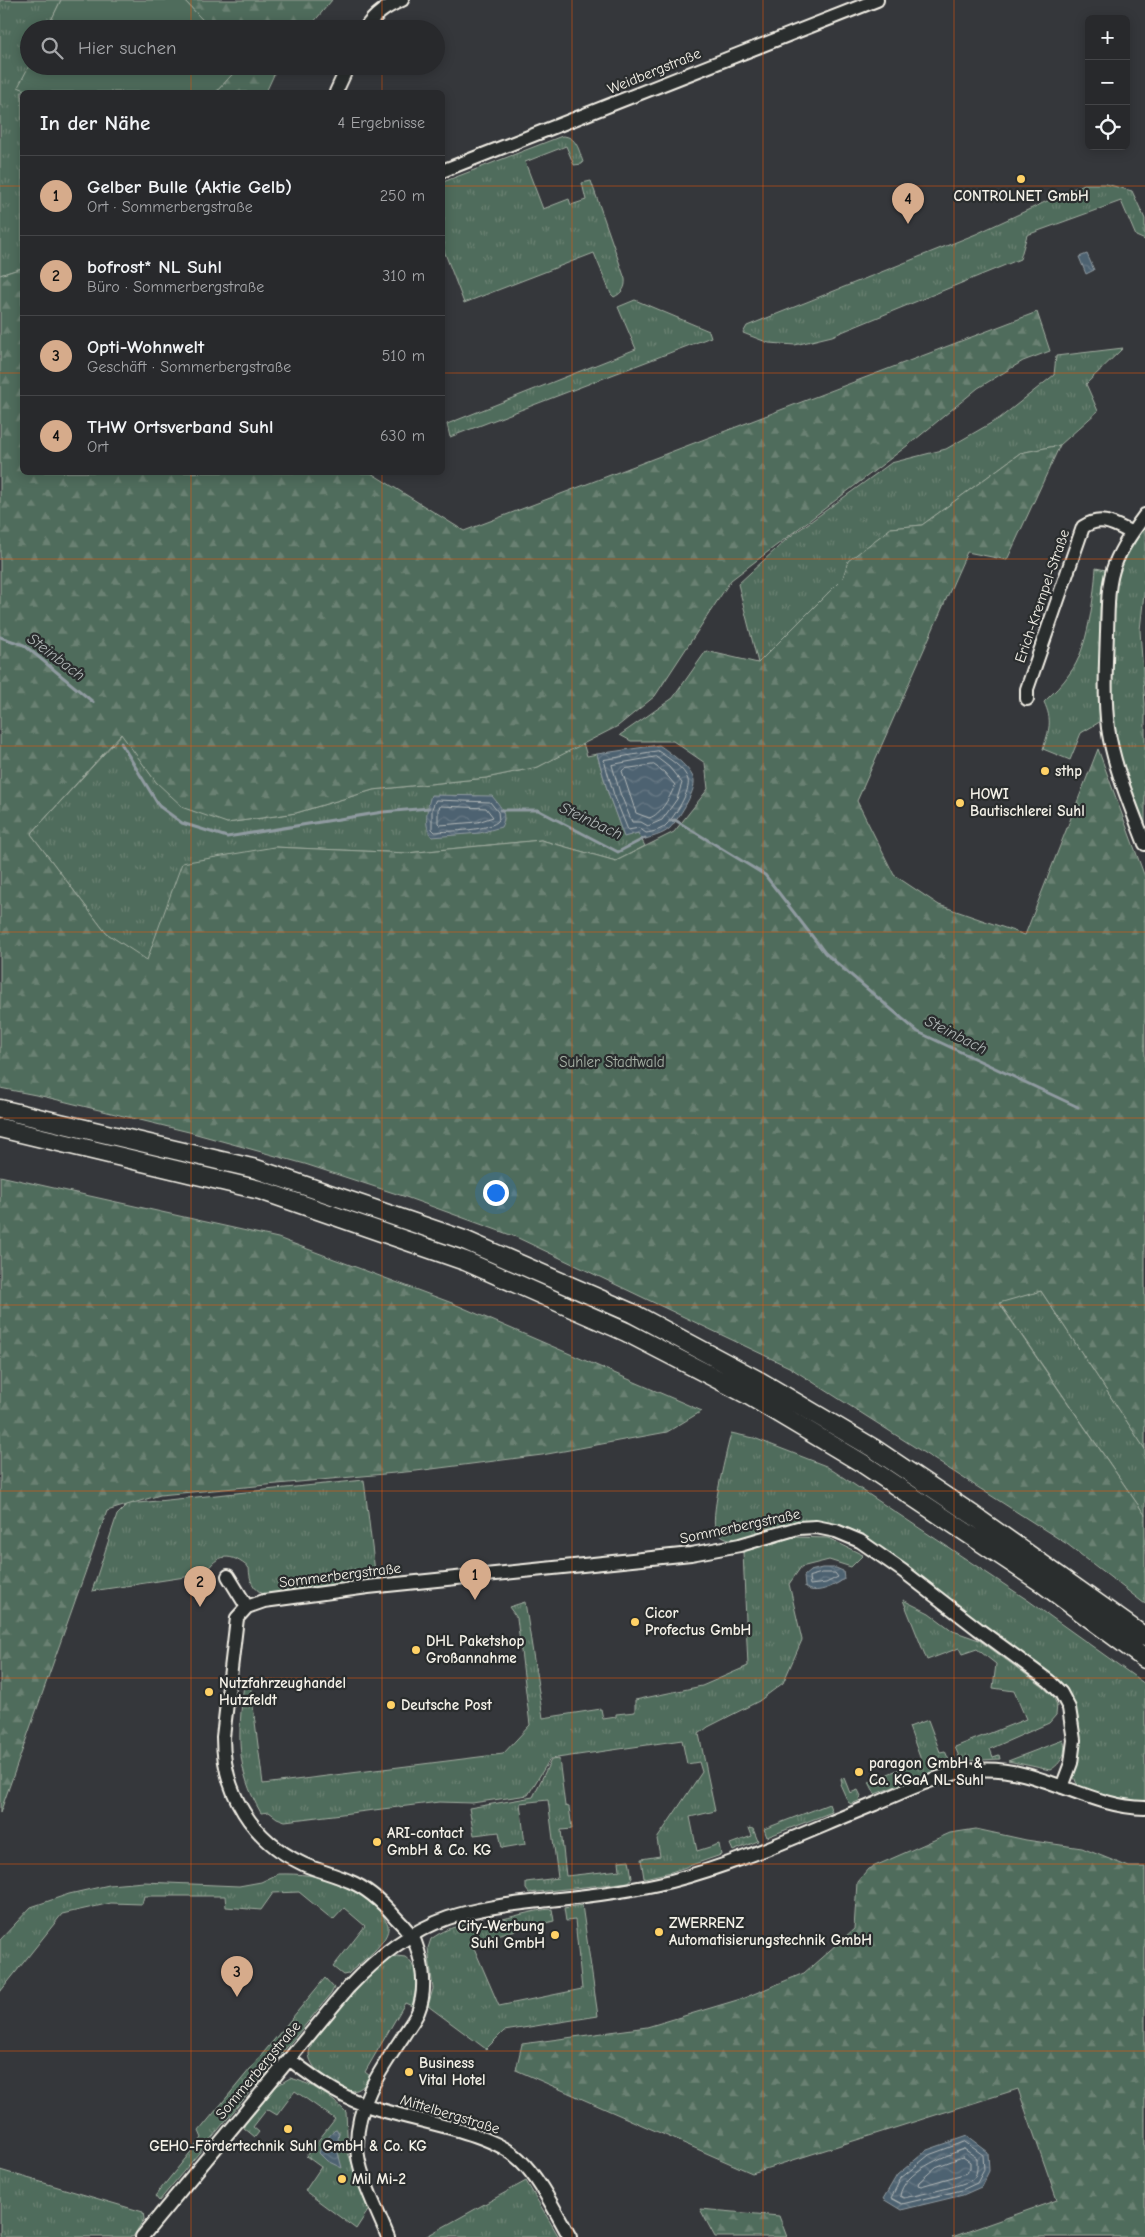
<!DOCTYPE html>
<html lang="de">
<head>
<meta charset="utf-8">
<style>
	body { margin:0; font-family:"Comic Neue",sans-serif; background:#343538; color:#f1f3f6 }
	.controls { position:absolute; right:15px; top:15px; display:grid; overflow:hidden; border-radius:8px; box-shadow:0 2px 12px #0003 }
	.controls button { width:45px; height:45px; display:grid; place-items:center; padding:0; border:0; border-bottom:1px solid #444548; background:#28292c; color:#f1f3f6; font:25px sans-serif }
	.you { position:absolute; left:495px; top:1192px; width:18px; height:18px; margin:-12px; border:4px solid #fff; border-radius:50%; background:#1a73e8; box-shadow:0 0 0 8px #1a73e833 }
	.badge { display:grid; place-items:center; width:32px; height:32px; border-radius:50%; background:#d6ab8b; color:#111; font-size:16px; font-weight:700 }
	.pin { position:absolute; translate:-50% -41px; filter:drop-shadow(0 1px 2px #0008) }
	.pin::after { content:''; position:absolute; top:26px; width:18px; height:15px; background:inherit; clip-path:polygon(0 0,100% 0,50% 100%) }
	.list { margin:0; padding:0; list-style:none }
	h2 { display:flex; justify-content:space-between; align-items:center; height:65px; margin:0; padding:0 20px; font-size:21px }
	h2 small { font-size:16px; font-weight:400; color:#a5a6a9 }
	.list li { display:grid; grid-template-columns:32px 1fr auto; gap:15px; align-items:center; box-sizing:border-box; height:80px; padding:0 20px; border-top:1px solid #444548 }
	.list b { display:block; font-size:19px; white-space:nowrap }
	.list p { margin:0; font-size:16px; white-space:nowrap; color:#a5a6a9 }
	.list em { font-size:16px; font-style:normal; color:#a5a6a9 }
	.icon { flex:none; width:28px; height:28px; fill:none; stroke:currentColor; stroke-width:2; stroke-linecap:round; stroke-linejoin:round }
	.map { position:relative; flex:none; width:1145px; height:2237px; overflow:hidden }
	.search { position:absolute; background:#28292c; box-shadow:0 2px 12px #0003; left:20px; top:20px; width:425px; height:55px; display:flex; align-items:center; gap:12px; box-sizing:border-box; padding:0 18px; border-radius:28px; color:#a5a6a9; font-size:19px }
	.panel { position:absolute; background:#28292c; box-shadow:0 2px 12px #0003; left:20px; top:90px; width:425px; height:385px; border-radius:8px }
	.map>svg:first-child { display:block }
	.grass { fill:url(#grass-tufts); stroke:#a2aea2 }
	.forest { fill:url(#forest-firs); stroke:#a2aea2 }
	.garden { fill:#506c5b; stroke:#a2aea2 }
	.water { fill:url(#water-waves); stroke:#909ba1 }
	.lines { fill:none; stroke-linecap:round; stroke-linejoin:round }
	.shore { stroke:#b2b8b8; stroke-width:1 }
	.stream { stroke:#909ba1; stroke-width:3 }
	.minor-casing { stroke:#f4f1e8; stroke-width:16 }
	.highway-casing { stroke:#f4f1e8; stroke-width:21 }
	.minor { stroke:#2a2d2e; stroke-width:12 }
	.highway { stroke:#2a2d2e; stroke-width:18 }
	.grid { fill:none; stroke:#e8590c; stroke-width:1; stroke-opacity:0.55 }
	.poi-dot { fill:#ffd166; stroke:#2a2d2e; stroke-width:2 }
	.labels { text-anchor:middle; dominant-baseline:central; stroke-width:4.5; stroke-linejoin:round; paint-order:stroke }
	.street-label { font-size:15px; fill:#f4f1e8; stroke:#2a2d2e }
	.poi-label { font-size:15px; font-weight:bold; fill:#f4f1e8; stroke:#2a2d2e; text-anchor:start }
	.park-label { font-size:15px; fill:#aab5a9; stroke:#2a2d2e }
	.water-label { font-size:16px; font-style:italic; fill:#b2b8b8; stroke:#2a2d2e }
</style>
</head>
<body>
<div class="map">
<svg width="1145" height="2237" viewBox="0 0 1145 2237">
	<defs>
		<pattern id="grass-tufts" width="24" height="20" patternUnits="userSpaceOnUse" patternTransform="scale(1.25)"><rect width="24" height="20" fill="#506c5b"/><path d="M3 7l-1-3M5 7V3M7 7l1-3M15 17l-1-3M17 17v-4M19 17l1-3" fill="none" stroke="#6a8173"/></pattern>
		<pattern id="forest-firs" width="22" height="20" patternUnits="userSpaceOnUse" patternTransform="scale(1.25)"><rect width="22" height="20" fill="#506c5b"/><path d="M5 1l3.5 6h-7zM16 11l3.5 6h-7z" fill="#6a8173"/></pattern>
		<pattern id="water-waves" width="16" height="10" patternUnits="userSpaceOnUse" patternTransform="scale(1.25)"><rect width="16" height="10" fill="#4e6271"/><path d="M0 5q4-4 8 0t8 0" fill="none" stroke="#687985"/></pattern>
	</defs>
	<rect width="100%" height="100%" fill="#35373b"/>
	<filter id="ink" filterUnits="userSpaceOnUse"><feTurbulence type="fractalNoise" baseFrequency=".02" numOctaves="2"/><feDisplacementMap in="SourceGraphic" scale="10" xChannelSelector="R" yChannelSelector="G"/><feConvolveMatrix kernelMatrix="1 2 1 2 8 2 1 2 1" color-interpolation-filters="sRGB"/></filter>
	<g filter="url(#ink)">
		<!-- grass -->
		<path class="grass" d="M 0,0 L 61,0 L 47,29 L 29,29 L 29,66 L 19,87 L 30,92 L 22,92 L 22,268 L 0,275 Z
			M 562,136 C 577,136 579,151 583,162 L 582,164 L 574,165 L 566,146 L 525,162 L 543,209 L 569,199 L 571,205 L 586,200 L 582,183 L 591,181 L 625,279 C 626,288 622,293 614,297 L 611,294 L 594,253 L 464,303 L 443,248 L 443,182 Z
			M 1084,184 L 1106,184 L 1132,191 L 1145,219 L 1145,240 L 1136,236 L 1121,201 L 1027,235 L 1020,259 L 832,336 L 795,345 L 769,343 L 743,333 L 747,326 L 976,234 Z
			M 635,300 L 709,331 L 711,337 L 450,437 L 447,424 L 636,349 L 618,307 Z
			M 1123,348 L 1086,384 L 1098,411 L 1060,445 L 1020,453 L 922,525 L 891,528 L 849,561 L 843,578 L 758,663 L 738,584 L 788,538 L 891,463 L 946,449 L 1000,418 L 1054,375 L 1056,356 Z
			M 1145,522 L 1145,584 L 1140,630 L 1145,704 L 1145,830 L 1118,752 L 1112,725 L 1111,600 L 1119,564 Z
			M 1096,568 L 1106,570 L 1100,608 L 1100,719 L 1098,723 L 1081,733 L 1070,760 L 1043,749 C 1049,730 1053,721 1044,702 C 1053,693 1063,684 1070,673 C 1088,650 1094,596 1096,568 Z
			M 122,734 L 156,782 L 227,823 L 296,813 L 373,790 L 486,778 L 538,767 L 583,743 L 587,756 L 597,754 L 609,796 L 624,836 L 638,833 L 645,846 L 616,861 L 541,840 L 407,853 L 274,847 L 147,961 L 106,933 L 31,834 Z
			M 1041,1291 L 1145,1449 L 1145,1515 L 999,1302 Z
			M 731,1433 L 754,1438 L 826,1466 L 1029,1601 L 1145,1684 L 1145,1802 C 1129,1801 1084,1797 1076,1782 C 1070,1772 1080,1749 1080,1736 C 1079,1715 1076,1706 1065,1688 L 858,1534 C 841,1527 822,1519 803,1521 C 780,1523 759,1535 737,1539 C 729,1541 718,1536 715,1527 C 711,1513 727,1450 731,1433 Z
			M 364,1480 L 376,1580 L 264,1595 C 252,1587 250,1582 249,1568 C 232,1553 217,1552 205,1574 L 92,1591 L 117,1515 L 128,1504 Z
			M 793,1537 L 828,1538 L 863,1555 L 851,1567 L 829,1560 L 801,1567 L 789,1584 L 802,1640 L 783,1683 L 759,1701 L 708,1727 L 699,1734 L 715,1811 L 690,1817 L 697,1851 L 719,1844 L 721,1855 L 671,1872 L 644,1878 L 641,1859 L 660,1856 L 657,1839 L 702,1772 L 699,1762 L 687,1764 L 682,1740 L 550,1759 L 528,1795 L 472,1803 L 439,1802 L 285,1821 L 277,1818 L 269,1812 L 261,1813 C 235,1768 238,1734 244,1684 L 250,1683 L 263,1784 L 503,1754 L 530,1725 L 517,1618 L 509,1607 L 525,1602 L 543,1718 L 601,1709 L 603,1719 L 616,1717 L 616,1714 L 635,1712 L 635,1700 L 702,1686 L 748,1666 L 743,1552 Z
			M 903,1600 L 929,1613 L 953,1631 L 979,1640 L 1043,1687 L 1053,1696 L 1057,1705 L 1056,1715 L 1049,1723 L 990,1749 L 993,1757 L 999,1755 L 1000,1759 L 961,1761 L 955,1747 L 1026,1719 L 1014,1691 L 993,1688 L 996,1664 L 977,1649 L 962,1654 L 959,1648 L 927,1660 Z
			M 928,1720 L 940,1752 L 945,1751 L 951,1765 L 875,1794 L 869,1782 L 921,1760 L 909,1727 Z
			M 1063,1740 C 1068,1752 1061,1764 1050,1770 L 1008,1761 Z
			M 559,1759 L 565,1806 L 569,1807 L 572,1829 L 561,1830 L 566,1876 L 620,1870 L 619,1861 L 629,1860 L 632,1878 L 629,1882 L 529,1893 L 526,1889 L 526,1882 L 558,1878 L 548,1800 L 520,1803 L 525,1844 L 502,1848 L 499,1832 L 474,1835 L 469,1808 L 533,1797 L 551,1760 Z
			M 844,1778 L 850,1793 L 858,1790 L 861,1796 L 859,1801 L 851,1804 L 848,1802 L 840,1784 L 842,1783 L 841,1779 Z
			M 829,1804 L 832,1812 L 767,1837 L 764,1829 Z
			M 749,1828 L 753,1829 L 758,1841 L 733,1851 L 730,1844 L 752,1836 Z
			M 278,1874 C 322,1873 350,1882 383,1911 L 382,1914 C 384,1917 387,1922 388,1925 C 391,1942 359,1963 348,1974 L 343,1975 L 333,1967 L 365,1926 L 344,1908 L 333,1920 L 299,1892 L 273,1893 L 261,1910 L 226,1907 L 225,1896 L 144,1896 L 142,1904 L 111,1903 L 62,1914 L 0,1992 L 0,1940 L 31,1907 L 69,1894 L 109,1885 L 144,1882 L 239,1886 L 261,1882 Z
			M 582,1905 L 598,2016 L 504,2031 L 486,2049 L 428,2006 L 433,1989 L 428,1948 L 431,1939 C 455,1922 467,1926 494,1921 C 514,1917 532,1910 552,1909 L 554,1921 L 471,1941 L 499,2006 L 582,1989 L 575,1920 L 566,1921 L 564,1908 Z
			M 397,1956 L 405,1957 C 421,1968 416,1990 412,2006 L 405,2003 L 365,2072 L 370,2076 C 367,2081 363,2088 357,2090 C 340,2095 310,2071 309,2054 C 308,2036 379,1959 397,1956 Z
			M 325,1978 L 334,1988 L 331,1994 L 159,2201 L 155,2196 L 202,2138 L 199,2131 Z
			M 290,2078 C 312,2083 331,2097 346,2112 L 348,2153 L 369,2209 L 356,2229 L 305,2191 L 321,2167 L 306,2156 L 335,2119 L 295,2091 L 277,2115 L 267,2109 L 253,2127 L 259,2132 L 255,2137 L 244,2128 L 244,2122 L 273,2088 Z
			M 0,2170 L 143,2212 L 144,2219 L 133,2237 L 0,2237 Z
			M 526,2181 L 559,2237 L 425,2237 Z"/>
		<!-- forest -->
		<path class="forest" d="M 184,0 L 332,0 L 308,29 L 211,29 Z
			M 240,66 L 278,66 L 266,92 L 216,92 Z
			M 22,268 L 22,472 L 371,473 L 464,531 L 1037,312 L 1050,351 L 1023,361 L 978,388 L 916,439 L 731,580 L 655,696 L 618,726 L 538,767 L 486,778 L 373,790 L 296,813 L 227,823 L 184,808 L 156,782 L 121,734 L 31,834 L 106,933 L 147,960 L 182,863 L 274,847 L 407,853 L 541,840 L 616,861 L 674,832 L 708,789 L 705,763 L 673,741 L 631,741 L 620,735 L 673,698 L 706,651 L 758,663 L 843,578 L 848,561 L 891,528 L 922,525 L 1020,453 L 1060,445 L 1007,560 L 967,552 L 857,801 L 894,875 L 939,905 L 1025,935 L 1098,749 L 1145,877 L 1145,1449 L 1041,1291 L 999,1303 L 1145,1515 L 1145,1604 L 1067,1544 L 789,1367 L 516,1237 L 403,1196 L 305,1164 L 189,1132 L 46,1097 L 0,1088 L 0,275 Z
			M 0,1176 L 278,1238 L 452,1303 L 702,1411 L 667,1432 L 542,1455 L 416,1471 L 160,1495 L 107,1511 L 0,1813 Z
			M 976,1829 L 1026,1840 L 1082,1848 L 1129,1867 L 1145,1867 L 1145,2237 L 952,2237 L 1057,2200 L 1018,2089 L 752,2173 L 516,2070 L 522,2044 L 647,2027 L 744,1998 L 804,1973 L 854,1929 L 857,1882 L 868,1869 L 950,1833 Z
			M 700,2209 L 779,2216 L 787,2237 L 715,2237 Z"/>
		<!-- garden -->
		<path class="garden" d="M 61,0 L 184,0 L 211,29 L 47,29 Z
			M 29,66 L 240,66 L 216,92 L 30,92 L 18,87 Z"/>
		<!-- water -->
		<path class="water" d="M 1087,254 L 1094,270 L 1086,274 L 1079,257 Z
			M 659,745 C 669,752 692,768 694,781 C 696,791 677,821 670,828 C 663,835 651,837 642,840 L 638,833 L 624,837 L 609,796 L 597,754 Z
			M 431,795 L 492,796 C 501,807 508,814 501,827 L 480,833 L 432,837 C 423,826 427,808 431,795 Z
			M 822,1568 L 836,1568 L 843,1571 L 844,1579 C 835,1586 814,1596 805,1587 L 804,1576 L 810,1571 Z
			M 335,2130 L 339,2132 L 337,2149 L 342,2168 L 327,2161 L 319,2153 C 320,2146 330,2135 335,2130 Z
			M 967,2136 L 988,2152 L 989,2171 L 981,2187 L 963,2195 L 901,2210 L 883,2199 L 897,2175 L 927,2150 Z"/>
		<g class="lines">
			<!-- shore -->
			<path class="shore" d="M 658,751 C 668,758 685,768 688,780 C 691,791 674,817 667,824 C 662,830 653,832 646,833 L 639,828 L 628,830 L 614,795 L 604,760 Z
				M 656,757 L 669,767 L 682,783 L 677,799 L 662,820 L 648,826 L 641,822 L 632,822 L 620,793 L 612,765 Z
				M 654,765 L 664,772 L 675,785 C 671,795 661,815 649,818 L 636,813 L 622,771 L 624,769 Z
				M 436,800 L 490,802 L 498,812 L 499,820 C 491,831 449,831 435,832 L 432,829 L 432,809 Z
				M 441,806 L 486,808 L 493,817 L 478,822 L 440,825 L 438,823 L 438,810 Z
				M 822,1573 L 835,1573 L 838,1577 L 826,1583 L 810,1585 L 809,1577 Z
				M 965,2142 L 983,2155 L 984,2170 L 977,2183 L 962,2190 L 902,2204 L 891,2198 L 901,2178 L 929,2155 Z
				M 964,2149 L 977,2158 C 977,2165 978,2172 974,2178 C 966,2186 916,2195 904,2198 L 900,2196 C 903,2172 944,2156 964,2149 Z
				M 963,2157 L 970,2162 L 970,2168 L 967,2173 L 921,2186 L 918,2185 L 919,2182 L 936,2167 Z"/>
			<!-- stream -->
			<path class="stream" d="M 0,637 L 24,645 L 93,702
				M 121,743 L 159,806 L 182,823 L 227,837 L 383,812 L 429,808
				M 500,810 L 538,810 L 618,852 L 645,838
				M 670,821 L 675,820 L 765,875 L 825,953 L 918,1032 L 1078,1107"/>
			<defs>
				<path id="minor" d="M 365,29 C 375,14 386,7 402,0
					M 336,92 L 348,66
					M 442,171 L 877,0
					M 1145,515 C 1134,530 1122,546 1115,564 C 1107,584 1108,610 1107,632 C 1106,663 1104,696 1108,728 C 1114,768 1131,807 1145,844
					M 1027,699 L 1027,689 L 1083,527 C 1101,515 1114,524 1132,533
					M 228,1576 L 247,1607
					M 289,2059 C 313,2077 335,2094 363,2104 C 407,2121 489,2129 520,2160 C 540,2179 556,2213 570,2237
					M 142,2237 L 348,1988 C 376,1958 408,1932 448,1918 C 481,1907 515,1904 549,1900 C 590,1896 631,1891 671,1881 C 741,1863 808,1831 875,1804 C 907,1790 941,1773 976,1770 C 1036,1764 1086,1807 1145,1808
					M 388,2237 C 378,2212 356,2170 357,2144 C 357,2103 380,2071 402,2038 C 407,2029 414,2021 418,2012 C 427,1990 423,1963 415,1942 C 411,1933 403,1925 396,1918 C 384,1904 367,1888 349,1881 C 334,1874 318,1871 303,1864 C 252,1840 223,1793 223,1737 L 237,1618 L 247,1607 L 264,1601 L 368,1587 L 691,1554 L 740,1545 L 798,1528 L 816,1527 L 836,1531 L 860,1541 L 903,1571 L 978,1629 L 1049,1681 L 1061,1693 L 1069,1708 L 1074,1740 L 1071,1763 L 1062,1787"/>
				<path id="highway" d="M 0,1109 L 256,1169 L 464,1240 L 632,1313 L 761,1382 L 873,1448 L 973,1515 L 1145,1637
					M 0,1128 L 260,1190 L 465,1261 L 626,1332 L 748,1395 L 862,1463 L 1042,1583 L 1145,1659"/>
			</defs>
			<!-- minor casing -->
			<use href="#minor" class="minor-casing"/>
			<!-- highway casing -->
			<use href="#highway" class="highway-casing"/>
			<!-- minor -->
			<use href="#minor" class="minor"/>
			<!-- highway -->
			<use href="#highway" class="highway"/>
		</g>
	</g>
	<!-- grid -->
	<path class="grid" d="M 191,0 L 191,29M 382,0 L 382,29M 572,0 L 572,2237M 763,0 L 763,2237M 954,0 L 954,2237M 191,66 L 191,92M 382,66 L 382,92M 0,186 L 22,186M 442,186 L 1145,186M 0,373 L 22,373M 442,373 L 1145,373M 191,472 L 191,2237M 382,472 L 382,2237M 0,559 L 1145,559M 0,746 L 1145,746M 0,932 L 1145,932M 0,1118 L 1145,1118M 0,1305 L 1145,1305M 0,1491 L 1145,1491M 0,1678 L 1145,1678M 0,1864 L 1145,1864M 0,2051 L 1145,2051"/>
	<!-- markers -->
	<g class="poi-dot">
		<circle cx="1021" cy="179" r="5"/>
		<circle cx="1045" cy="771" r="5"/>
		<circle cx="960" cy="803" r="5"/>
		<circle cx="635" cy="1622" r="5"/>
		<circle cx="416" cy="1650" r="5"/>
		<circle cx="209" cy="1692" r="5"/>
		<circle cx="391" cy="1705" r="5"/>
		<circle cx="859" cy="1772" r="5"/>
		<circle cx="377" cy="1842" r="5"/>
		<circle cx="659" cy="1932" r="5"/>
		<circle cx="555" cy="1935" r="5"/>
		<circle cx="409" cy="2072" r="5"/>
		<circle cx="288" cy="2129" r="5"/>
		<circle cx="342" cy="2179" r="5"/>
	</g>
	<g class="labels">
		<!-- street labels -->
		<g class="street-label">
			<text transform="translate(654 71) rotate(-22)">Weidbergstraße</text>
			<text transform="translate(1042 596) rotate(-71)">Erich-Krempel-Straße</text>
			<text transform="translate(740 1526) rotate(-12)">Sommerbergstraße</text>
			<text transform="translate(340 1575) rotate(-7)">Sommerbergstraße</text>
			<text transform="translate(258 2070) rotate(-50)">Sommerbergstraße</text>
			<text transform="translate(450 2114) rotate(17)">Mittelbergstraße</text>
		</g>
		<!-- poi labels -->
		<g class="poi-label">
			<text x="1021" y="196" text-anchor="middle">CONTROLNET GmbH</text>
			<text x="1055" y="771">sthp</text>
			<text x="970" y="794">HOWI<tspan x="970" dy="17">Bautischlerei Suhl</tspan></text>
			<text x="645" y="1613">Cicor<tspan x="645" dy="17">Profectus GmbH</tspan></text>
			<text x="426" y="1641">DHL Paketshop<tspan x="426" dy="17">Großannahme</tspan></text>
			<text x="219" y="1683">Nutzfahrzeughandel<tspan x="219" dy="17">Hutzfeldt</tspan></text>
			<text x="401" y="1705">Deutsche Post</text>
			<text x="869" y="1763">paragon GmbH &amp;<tspan x="869" dy="17">Co. KGaA NL Suhl</tspan></text>
			<text x="387" y="1833">ARI-contact<tspan x="387" dy="17">GmbH &amp; Co. KG</tspan></text>
			<text x="669" y="1923">ZWERRENZ<tspan x="669" dy="17">Automatisierungstechnik GmbH</tspan></text>
			<text x="545" y="1926" text-anchor="end">City-Werbung<tspan x="545" dy="17">Suhl GmbH</tspan></text>
			<text x="419" y="2063">Business<tspan x="419" dy="17">Vital Hotel</tspan></text>
			<text x="288" y="2146" text-anchor="middle">GEHO-Fördertechnik Suhl GmbH &amp; Co. KG</text>
			<text x="352" y="2179">Mil Mi-2</text>
		</g>
		<!-- park labels -->
		<g class="park-label">
			<text x="612" y="1062">Suhler Stadtwald</text>
		</g>
		<!-- water labels -->
		<g class="water-label">
			<text transform="translate(56 657) rotate(37)">Steinbach</text>
			<text transform="translate(591 821) rotate(25)">Steinbach</text>
			<text transform="translate(956 1035) rotate(27)">Steinbach</text>
		</g>
	</g>
</svg>
<div class="controls">
<button>+</button>
<button>−</button>
<button><svg class="icon" aria-label="locate" viewBox="0 0 24 24"><circle cx="12" cy="12" r="6"/><path d="M12 2v4M12 18v4M2 12h4M18 12h4"/></svg></button>
</div>
<div class="you"></div>
<div class="pin badge" style="left:475px;top:1600px">1</div>
<div class="pin badge" style="left:200px;top:1607px">2</div>
<div class="pin badge" style="left:237px;top:1997px">3</div>
<div class="pin badge" style="left:908px;top:224px">4</div>
<div class="search"><svg class="icon" aria-label="search" viewBox="0 0 24 24"><circle cx="10" cy="10" r="6"/><path d="M15 15l6 6"/></svg>Hier suchen</div>
<section class="panel">
<h2>In der Nähe<small>4 Ergebnisse</small></h2>
<ul class="list">
<li><span class="badge">1</span><div><b>Gelber Bulle (Aktie Gelb)</b><p>Ort · Sommerbergstraße</p></div><em>250 m</em></li>
<li><span class="badge">2</span><div><b>bofrost* NL Suhl</b><p>Büro · Sommerbergstraße</p></div><em>310 m</em></li>
<li><span class="badge">3</span><div><b>Opti-Wohnwelt</b><p>Geschäft · Sommerbergstraße</p></div><em>510 m</em></li>
<li><span class="badge">4</span><div><b>THW Ortsverband Suhl</b><p>Ort</p></div><em>630 m</em></li>
</ul>
</section>
</div>
</body>
</html>
